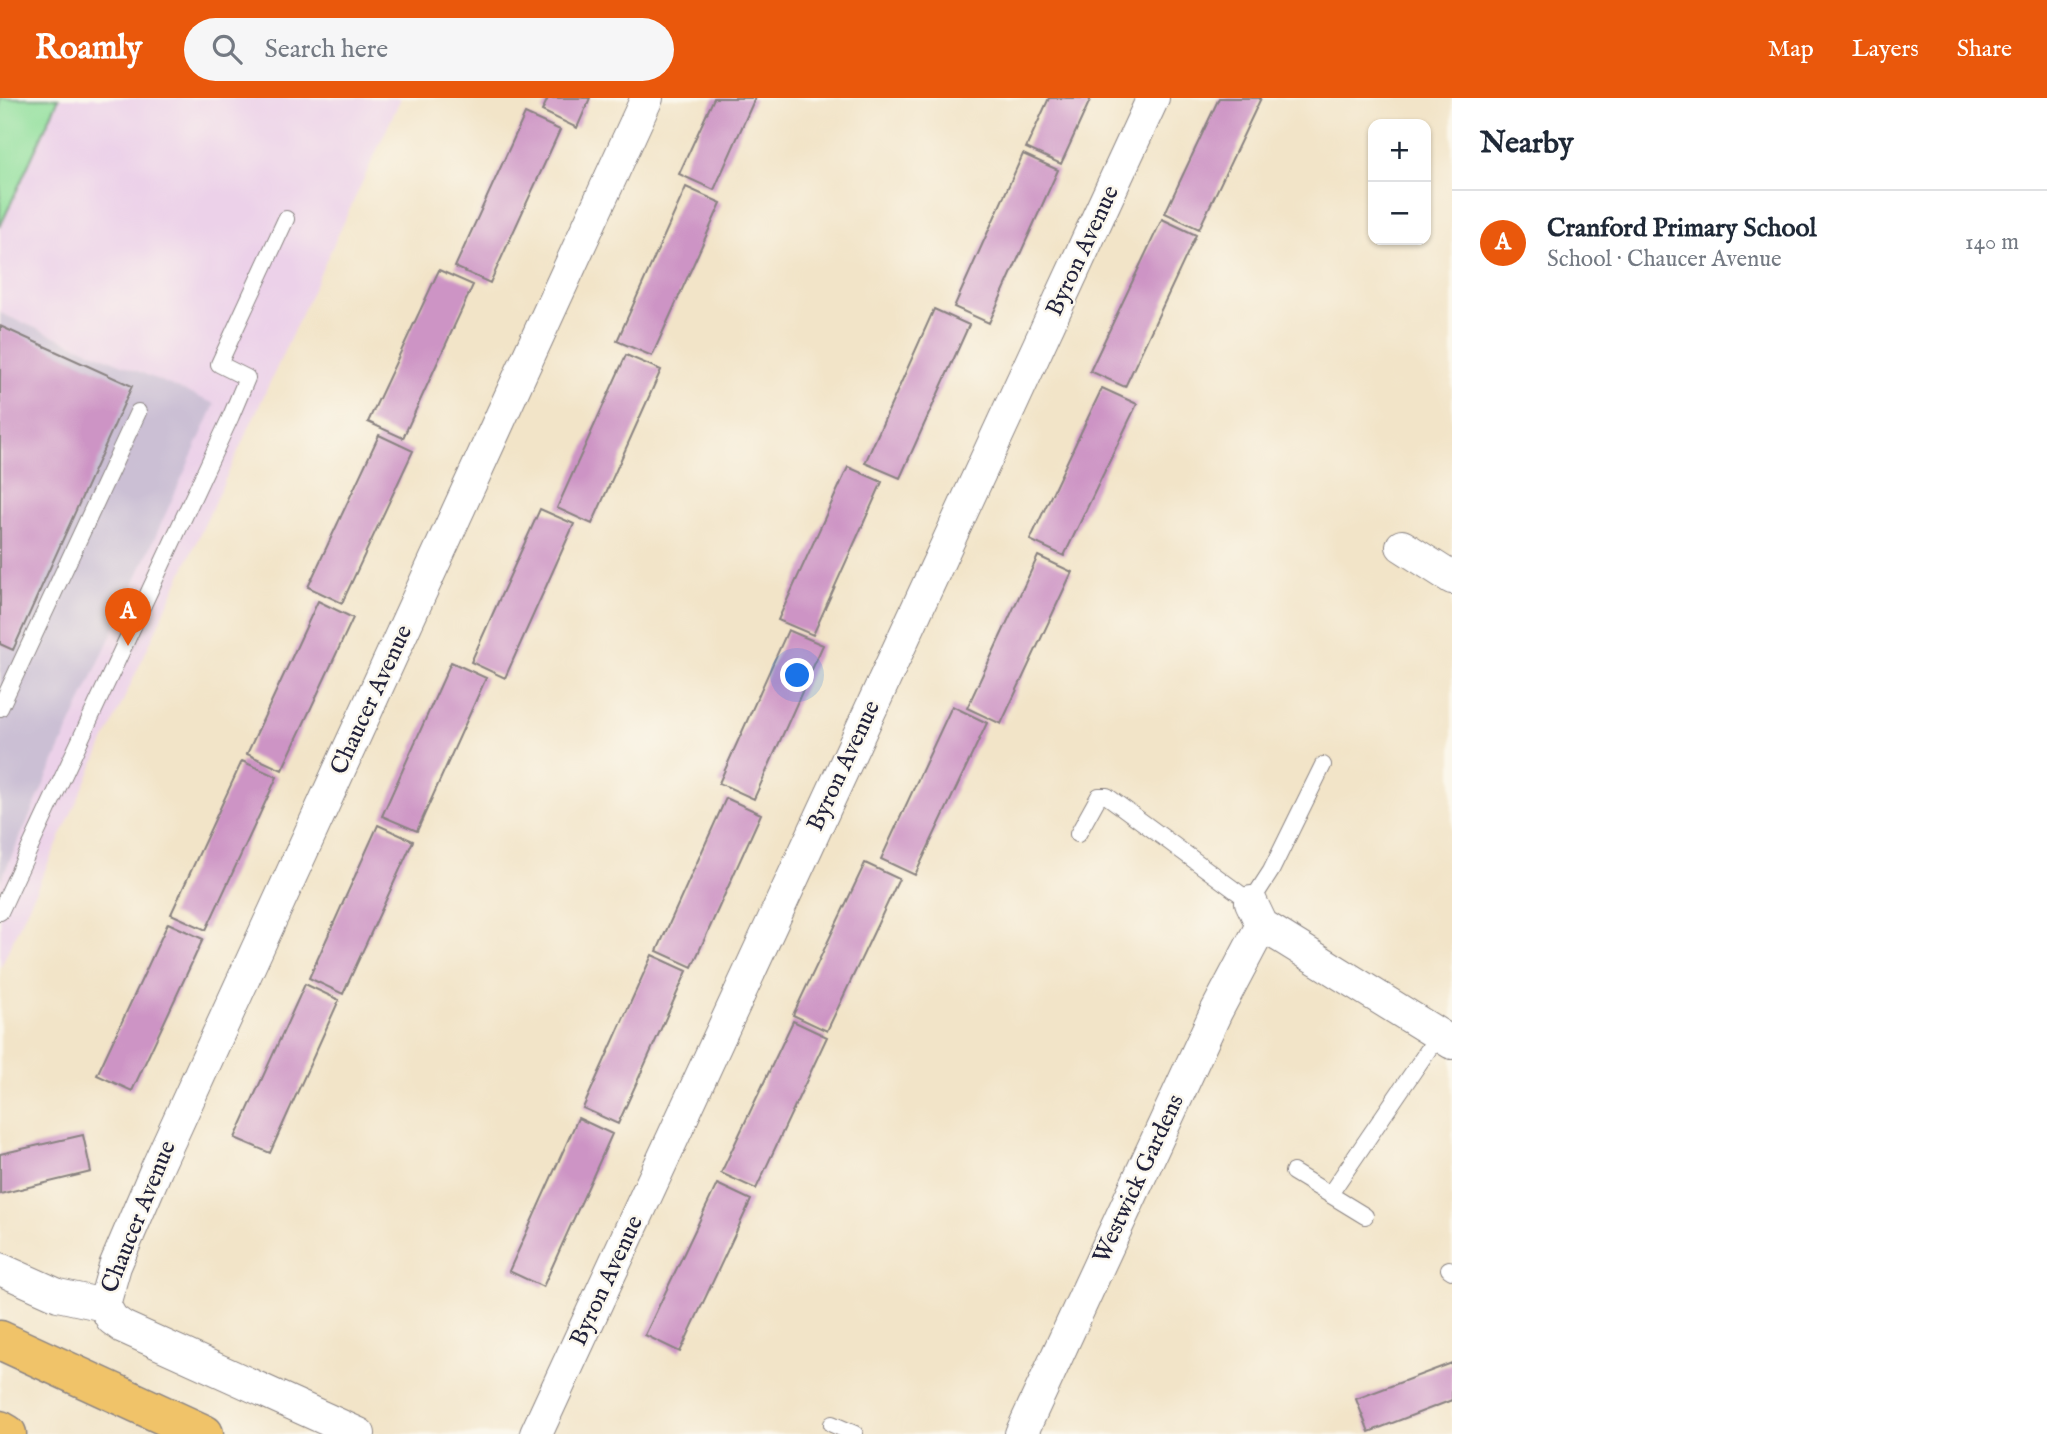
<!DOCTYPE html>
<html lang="en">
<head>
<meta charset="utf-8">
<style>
	body { margin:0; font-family:"IM FELL English",serif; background:#f6f6f7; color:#1f2937 }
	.controls { position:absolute; right:21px; top:21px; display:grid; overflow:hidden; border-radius:14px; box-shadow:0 2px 5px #0004 }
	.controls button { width:63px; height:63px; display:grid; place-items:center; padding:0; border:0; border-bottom:2px solid #e0e1e3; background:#fff; color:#1f2937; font:35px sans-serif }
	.you { position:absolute; left:798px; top:578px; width:24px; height:24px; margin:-18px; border:5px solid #fff; border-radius:50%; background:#1a73e8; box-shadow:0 0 0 10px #1a73e833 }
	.badge { display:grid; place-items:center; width:46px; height:46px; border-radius:50%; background:#ea580c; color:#fff; font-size:23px; font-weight:700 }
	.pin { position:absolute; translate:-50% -58px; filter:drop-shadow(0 2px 4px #0008) }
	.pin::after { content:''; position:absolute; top:37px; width:24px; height:21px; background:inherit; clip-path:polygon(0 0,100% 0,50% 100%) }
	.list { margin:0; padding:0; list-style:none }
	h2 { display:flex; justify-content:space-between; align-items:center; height:91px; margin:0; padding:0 28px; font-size:30px }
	h2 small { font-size:23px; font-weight:400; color:#747a83 }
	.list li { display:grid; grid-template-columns:46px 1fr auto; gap:21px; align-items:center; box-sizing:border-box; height:105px; padding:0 28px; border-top:2px solid #e0e1e3 }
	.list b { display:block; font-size:26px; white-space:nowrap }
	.list p { margin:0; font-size:23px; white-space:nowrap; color:#747a83 }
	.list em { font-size:23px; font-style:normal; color:#747a83 }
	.icon { flex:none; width:38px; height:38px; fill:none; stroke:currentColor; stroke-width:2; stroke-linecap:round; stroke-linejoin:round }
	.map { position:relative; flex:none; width:1452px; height:1336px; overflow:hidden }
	header { display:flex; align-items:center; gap:42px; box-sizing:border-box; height:98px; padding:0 35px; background:#ea580c; color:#fff }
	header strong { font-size:33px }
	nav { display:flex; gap:38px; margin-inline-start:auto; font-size:24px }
	.search { width:490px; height:63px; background:#f6f6f7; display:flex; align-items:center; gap:18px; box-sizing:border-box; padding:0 24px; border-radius:38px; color:#747a83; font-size:26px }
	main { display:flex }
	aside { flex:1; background:#fff }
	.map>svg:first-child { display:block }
	.built { fill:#ecd1e9 }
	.industrial { fill:#cbbfd4 }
	.green { fill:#93e09e; stroke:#5a816c; stroke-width:2 }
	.building { fill:#cd94c5 }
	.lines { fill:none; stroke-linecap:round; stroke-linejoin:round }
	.lane-casing { stroke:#8a8382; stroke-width:18 }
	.street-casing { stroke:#8a8382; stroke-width:34 }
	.highway-casing { stroke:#8a8382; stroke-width:41 }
	.lane { stroke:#fff; stroke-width:16 }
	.street { stroke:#fff; stroke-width:32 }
	.highway { stroke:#f0c369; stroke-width:38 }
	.labels { text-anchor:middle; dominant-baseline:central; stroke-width:5; stroke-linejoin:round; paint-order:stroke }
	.street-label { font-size:24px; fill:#22223b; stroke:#fbf7ec }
</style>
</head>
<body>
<header>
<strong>Roamly</strong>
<div class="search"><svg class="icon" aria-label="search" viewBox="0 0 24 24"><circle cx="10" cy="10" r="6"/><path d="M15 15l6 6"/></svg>Search here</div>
<nav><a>Map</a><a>Layers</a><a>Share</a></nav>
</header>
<main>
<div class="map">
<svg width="1452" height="1336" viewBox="0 0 1452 1336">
	<rect width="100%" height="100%" fill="#fbf7ec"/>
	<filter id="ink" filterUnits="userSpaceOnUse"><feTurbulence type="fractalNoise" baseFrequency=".0143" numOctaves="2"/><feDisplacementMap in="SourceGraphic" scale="14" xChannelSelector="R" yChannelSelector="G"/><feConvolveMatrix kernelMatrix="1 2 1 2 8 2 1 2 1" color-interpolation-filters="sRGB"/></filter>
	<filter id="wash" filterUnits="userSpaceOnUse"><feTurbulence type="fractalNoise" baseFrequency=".00686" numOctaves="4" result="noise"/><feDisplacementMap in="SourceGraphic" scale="28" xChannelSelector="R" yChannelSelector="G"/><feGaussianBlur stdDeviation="1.57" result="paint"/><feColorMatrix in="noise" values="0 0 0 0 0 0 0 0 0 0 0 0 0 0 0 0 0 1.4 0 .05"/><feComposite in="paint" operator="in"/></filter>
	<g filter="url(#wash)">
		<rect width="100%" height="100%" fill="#f2e4c8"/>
		<!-- built -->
		<path class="built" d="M 0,0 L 401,0 L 0,870 L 0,784 L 214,306 L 0,215 Z"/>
		<!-- industrial -->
		<path class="industrial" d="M 0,215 L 215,306 L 0,784 Z"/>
		<!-- green -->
		<path class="green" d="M 0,0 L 59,0 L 0,129 Z"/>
		<g id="blocks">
			<!-- building -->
			<path class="building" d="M 548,0 L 590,0 L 577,30 L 542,13 Z
				M 714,0 L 755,0 L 714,92 L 679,76 Z
				M 1049,0 L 1091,0 L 1061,66 L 1026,50 Z
				M 1219,0 L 1261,0 L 1199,131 L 1165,115 Z
				M 525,16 L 560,32 L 490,185 L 455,169 Z
				M 1023,56 L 1058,72 L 989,225 L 954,209 Z
				M 686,89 L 721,105 L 652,258 L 617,243 Z
				M 1162,121 L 1196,137 L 1125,289 L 1090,273 Z
				M 439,172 L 473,187 L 403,340 L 368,324 Z
				M 934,211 L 969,227 L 900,380 L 865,365 Z
				M 0,228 L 132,288 L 13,552 L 0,546 Z
				M 626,257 L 661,272 L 592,426 L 557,410 Z
				M 1102,290 L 1137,306 L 1064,458 L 1030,442 Z
				M 379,337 L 413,353 L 342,505 L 308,489 Z
				M 848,369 L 882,384 L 813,537 L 778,522 Z
				M 540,411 L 574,426 L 505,580 L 471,564 Z
				M 1038,458 L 1072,474 L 1001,626 L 967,610 Z
				M 318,503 L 353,520 L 282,672 L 247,656 Z
				M 788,532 L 823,547 L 754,701 L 719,685 Z
				M 451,564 L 486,580 L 417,733 L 382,718 Z
				M 952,608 L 987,625 L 915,777 L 881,761 Z
				M 242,663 L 277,679 L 206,832 L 171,816 Z
				M 726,700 L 761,716 L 692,869 L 657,853 Z
				M 378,727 L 413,743 L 343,896 L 309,880 Z
				M 865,765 L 899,781 L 827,933 L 793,917 Z
				M 168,825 L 203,841 L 132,993 L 97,977 Z
				M 652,857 L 687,873 L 618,1026 L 583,1010 Z
				M 305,886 L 339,902 L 270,1055 L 235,1040 Z
				M 793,923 L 827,939 L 756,1091 L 721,1075 Z
				M 578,1020 L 612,1036 L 543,1189 L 509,1173 Z
				M 83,1037 L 91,1074 L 0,1096 L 0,1056 Z
				M 717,1086 L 751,1102 L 680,1254 L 645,1237 Z
				M 1452,1265 L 1452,1302 L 1369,1334 L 1356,1301 Z"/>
		</g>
	</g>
	<g filter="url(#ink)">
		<use href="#blocks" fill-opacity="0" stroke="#8a8382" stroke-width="2"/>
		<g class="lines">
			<defs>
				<path id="lane" d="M 0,610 L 138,314
					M 1078,736 L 1099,698 L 1107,698 L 1251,804 L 1271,773 L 1323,667
					M 0,814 L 231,318 L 247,280 L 219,266 L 286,121
					M 1293,1074 L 1365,1118
					M 1330,1096 L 1439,936
					M 1449,1171 L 1452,1173
					M 832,1326 L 855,1336"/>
				<path id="street" d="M 1402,448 L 1452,480
					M 1251,804 L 1262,827 L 1452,945
					M 0,1171 L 58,1197 L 104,1207
					M 104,1207 L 115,1168 L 156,1072 L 647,0
					M 104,1207 L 112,1221 L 123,1229 L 359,1336
					M 536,1336 L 1153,0
					M 1021,1336 L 1216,914 L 1262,827"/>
				<path id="highway" d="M 0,1242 L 204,1336
					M 0,1332 L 7,1336"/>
			</defs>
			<!-- lane casing -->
			<use href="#lane" class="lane-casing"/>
			<!-- street casing -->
			<use href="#street" class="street-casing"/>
			<!-- highway casing -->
			<use href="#highway" class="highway-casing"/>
			<!-- lane -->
			<use href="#lane" class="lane"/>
			<!-- street -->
			<use href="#street" class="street"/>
			<!-- highway -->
			<use href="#highway" class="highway"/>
		</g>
	</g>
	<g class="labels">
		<!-- street labels -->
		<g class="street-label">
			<text transform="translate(1083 153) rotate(-65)">Byron Avenue</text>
			<text transform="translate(372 602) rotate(-65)">Chaucer Avenue</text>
			<text transform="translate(844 668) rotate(-65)">Byron Avenue</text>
			<text transform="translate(1139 1081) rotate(-65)">Westwick Gardens</text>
			<text transform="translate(139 1119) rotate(-68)">Chaucer Avenue</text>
			<text transform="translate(607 1183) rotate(-65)">Byron Avenue</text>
		</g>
	</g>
</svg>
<div class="controls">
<button>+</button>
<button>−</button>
</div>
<div class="you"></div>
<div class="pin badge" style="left:128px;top:548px">A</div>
</div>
<aside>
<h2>Nearby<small></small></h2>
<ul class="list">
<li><span class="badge">A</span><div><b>Cranford Primary School</b><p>School · Chaucer Avenue</p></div><em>140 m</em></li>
</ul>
</aside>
</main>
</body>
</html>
